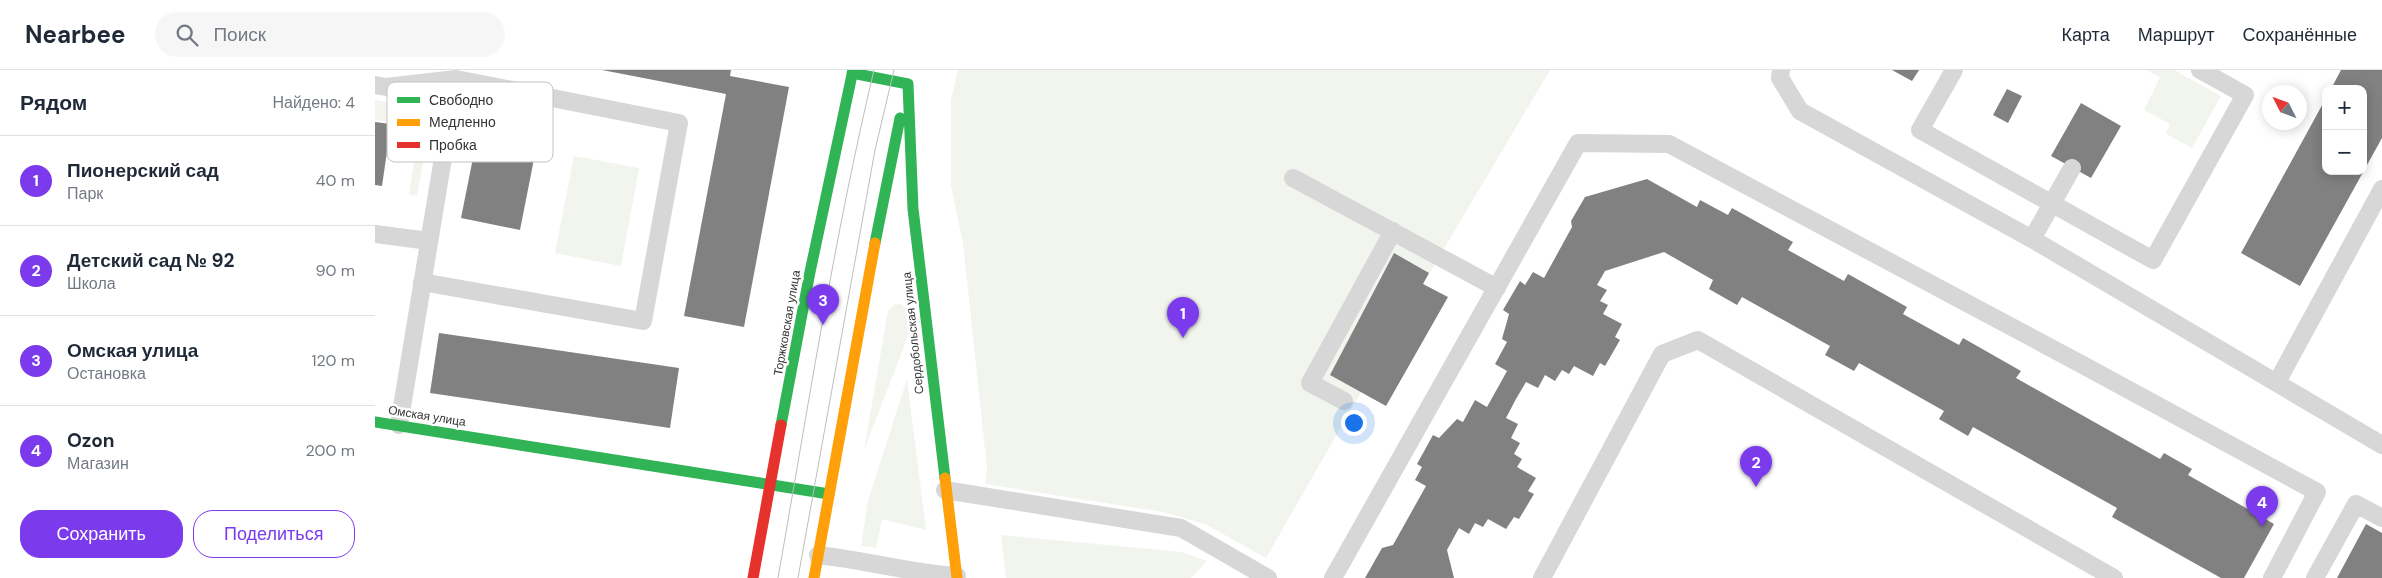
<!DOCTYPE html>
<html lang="ru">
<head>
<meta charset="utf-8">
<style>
	body { margin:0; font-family:"DM Sans",sans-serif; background:#f6f6f7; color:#1f2937 }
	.controls { position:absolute; right:15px; top:15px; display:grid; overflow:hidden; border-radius:10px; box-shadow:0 2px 12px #0003 }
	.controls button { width:45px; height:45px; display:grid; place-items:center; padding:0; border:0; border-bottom:1px solid #e0e1e3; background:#fff; color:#1f2937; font:25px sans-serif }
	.compass { position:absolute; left:1887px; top:15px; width:45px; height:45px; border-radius:50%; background:#fff; box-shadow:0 2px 12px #0003; rotate:312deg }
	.you { position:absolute; left:978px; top:352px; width:18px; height:18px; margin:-12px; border:4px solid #fff; border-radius:50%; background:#1a73e8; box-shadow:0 0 0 8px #1a73e833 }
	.badge { display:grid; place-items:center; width:32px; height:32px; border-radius:50%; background:#7c3aed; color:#fff; font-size:16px; font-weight:700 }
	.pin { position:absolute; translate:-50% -41px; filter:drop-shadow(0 1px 2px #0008) }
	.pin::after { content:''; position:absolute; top:26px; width:18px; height:15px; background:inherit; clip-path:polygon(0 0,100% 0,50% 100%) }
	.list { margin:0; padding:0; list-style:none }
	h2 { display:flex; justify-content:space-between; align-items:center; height:65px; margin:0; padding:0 20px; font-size:21px }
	h2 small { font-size:16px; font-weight:400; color:#747a83 }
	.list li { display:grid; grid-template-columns:32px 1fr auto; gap:15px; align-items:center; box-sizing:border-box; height:90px; padding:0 20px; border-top:1px solid #e0e1e3 }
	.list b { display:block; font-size:19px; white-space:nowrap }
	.list p { margin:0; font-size:16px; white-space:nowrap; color:#747a83 }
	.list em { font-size:16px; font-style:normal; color:#747a83 }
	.actions { display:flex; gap:10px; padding:15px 20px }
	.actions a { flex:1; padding:11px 0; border:1px solid #7c3aed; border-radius:20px; text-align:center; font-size:18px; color:#7c3aed }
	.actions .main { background:#7c3aed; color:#fff }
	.icon { flex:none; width:28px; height:28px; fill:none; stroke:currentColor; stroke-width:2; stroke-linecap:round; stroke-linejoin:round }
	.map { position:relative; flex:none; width:2007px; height:508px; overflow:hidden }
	header { display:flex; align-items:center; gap:30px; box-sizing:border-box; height:70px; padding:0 25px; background:#fff; border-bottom:1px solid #e0e1e3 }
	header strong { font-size:24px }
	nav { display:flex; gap:28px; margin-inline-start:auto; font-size:18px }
	.search { width:350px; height:45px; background:#f6f6f7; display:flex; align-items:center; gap:12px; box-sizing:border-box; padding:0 18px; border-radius:28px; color:#747a83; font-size:19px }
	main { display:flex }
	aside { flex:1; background:#fff }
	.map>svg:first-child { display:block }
	.green { fill:#f1f5ed }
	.building { fill:#818181 }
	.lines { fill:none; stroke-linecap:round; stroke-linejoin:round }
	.lane { stroke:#d7d7d7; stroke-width:18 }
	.fast { stroke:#30b455; stroke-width:11 }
	.slow { stroke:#ff9f0a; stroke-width:11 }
	.jam { stroke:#e5322d; stroke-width:11 }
	.tram { stroke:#bebebe; stroke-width:1 }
	.labels { text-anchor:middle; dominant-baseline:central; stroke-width:5; stroke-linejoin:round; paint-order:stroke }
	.street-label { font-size:12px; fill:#333; stroke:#fff }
	.key { fill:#fff; stroke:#c2c2c2; stroke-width:1 }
	.key-label { font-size:14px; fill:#333 }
</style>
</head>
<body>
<header>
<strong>Nearbee</strong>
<div class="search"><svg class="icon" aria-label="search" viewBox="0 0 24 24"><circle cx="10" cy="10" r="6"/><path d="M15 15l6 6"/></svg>Поиск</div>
<nav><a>Карта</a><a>Маршрут</a><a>Сохранённые</a></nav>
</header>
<main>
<aside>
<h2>Рядом<small>Найдено: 4</small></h2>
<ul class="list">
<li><span class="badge">1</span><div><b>Пионерский сад</b><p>Парк</p></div><em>40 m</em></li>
<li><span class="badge">2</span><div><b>Детский сад № 92</b><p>Школа</p></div><em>90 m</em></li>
<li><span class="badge">3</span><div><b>Омская улица</b><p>Остановка</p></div><em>120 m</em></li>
<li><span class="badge">4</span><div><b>Ozon</b><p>Магазин</p></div><em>200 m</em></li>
</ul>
<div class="actions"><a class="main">Сохранить</a><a>Поделиться</a></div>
</aside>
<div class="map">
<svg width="2007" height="508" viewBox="0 0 2007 508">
	<rect width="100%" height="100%" fill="#fff"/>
	<!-- green -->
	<path class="green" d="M 583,0 L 1175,0 L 1048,214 L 891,488 L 830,454 L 788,442 L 610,414 L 612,398 L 588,173 L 576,116 L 576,30 Z
		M 1771,0 L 1799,0 L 1846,26 L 1817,78 L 1791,64 L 1795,54 L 1769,40 L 1785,7 Z
		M 0,30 L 57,41 L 42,126 L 34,124 L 45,56 L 0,50 Z
		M 199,86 L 264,98 L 246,196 L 180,183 Z
		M 526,234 L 534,241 L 535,261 L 489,380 L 513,241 L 519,235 Z
		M 532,309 L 551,460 L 507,449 L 501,478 L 486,476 L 493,431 Z
		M 626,465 L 807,482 L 832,491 L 816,508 L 631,508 Z"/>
	<!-- building -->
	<path class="building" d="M 227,0 L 356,0 L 355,6 L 414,17 L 369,257 L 309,246 L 351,24 Z
		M 1517,0 L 1544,0 L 1537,11 Z
		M 1966,0 L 2007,0 L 2007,68 L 1925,216 L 1866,183 L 1951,28 L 1951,101 L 1988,101 L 1988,19 L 1956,19 Z
		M 1632,19 L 1647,26 L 1633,53 L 1618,45 Z
		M 1706,33 L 1746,56 L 1716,108 L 1676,86 Z
		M 0,52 L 16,54 L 7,116 L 0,115 Z
		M 100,78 L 159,89 L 145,160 L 86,148 Z
		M 1272,109 L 1322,137 L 1325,130 L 1353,145 L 1357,138 L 1418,172 L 1413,180 L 1469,211 L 1473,204 L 1532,237 L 1528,244 L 1584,275 L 1588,268 L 1646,301 L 1641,308 L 1785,389 L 1789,383 L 1817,399 L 1813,405 L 1899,454 L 1869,508 L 1846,508 L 1737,447 L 1742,438 L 1598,357 L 1593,366 L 1564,349 L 1569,341 L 1484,293 L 1479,301 L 1450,285 L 1455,276 L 1367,227 L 1362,235 L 1334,219 L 1338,210 L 1289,182 L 1230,201 L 1222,215 L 1232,220 L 1225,231 L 1233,235 L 1228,244 L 1247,254 L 1240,267 L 1245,270 L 1230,296 L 1225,293 L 1218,306 L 1199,296 L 1194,304 L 1187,300 L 1180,311 L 1170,305 L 1163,318 L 1151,312 L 1141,329 L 1131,348 L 1143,354 L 1136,368 L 1145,373 L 1139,384 L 1147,389 L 1142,397 L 1161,408 L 1153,421 L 1159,424 L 1144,449 L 1139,447 L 1131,459 L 1113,449 L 1108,457 L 1100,453 L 1094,464 L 1084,458 L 1072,480 L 1079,508 L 990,508 L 1007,478 L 1018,475 L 1051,416 L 1040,410 L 1047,397 L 1042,394 L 1058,365 L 1064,368 L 1082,349 L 1088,352 L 1100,330 L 1112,337 L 1132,301 L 1120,294 L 1132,272 L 1127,269 L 1134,244 L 1128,240 L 1145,211 L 1150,215 L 1158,202 L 1169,208 L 1197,157 L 1196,151 L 1210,127 Z
		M 1019,183 L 1054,203 L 1048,214 L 1073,227 L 1011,336 L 955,305 Z
		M 64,263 L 304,298 L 295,358 L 55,323 Z
		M 1991,454 L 2007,463 L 2007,508 L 1962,508 Z"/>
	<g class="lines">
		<!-- lane -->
		<path class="lane" d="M 1406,0 L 1405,8 L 1425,41 L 1657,169 L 2007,375
			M 1579,0 L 1545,60 L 1778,190 L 1870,25 L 1825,0
			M 0,15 L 11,17 L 81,9 L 304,53 L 268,251 L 47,212
			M 918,108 L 1122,218
			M 0,164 L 54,171
			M 1657,169 L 1697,98
			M 1902,312 L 2007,119
			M 969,331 L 935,313 L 1018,161
			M 24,355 L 81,9
			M 570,420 L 806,458 L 893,508
			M 443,485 C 490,490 535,503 582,506
			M 958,508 L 1203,73 L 1294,74 L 1706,294 L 1942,422 L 1897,508
			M 1167,508 L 1287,284 L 1323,270 L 1739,508
			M 1940,508 L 1981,434 L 2007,448"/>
		<!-- fast -->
		<path class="fast" d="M 477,3 L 533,14 L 538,139 L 570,408
			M 500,173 L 525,48
			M 0,352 L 454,424
			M 406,355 L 435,202 L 478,0"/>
		<!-- slow -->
		<path class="slow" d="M 570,408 L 582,508
			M 439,508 L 500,173"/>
		<!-- jam -->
		<path class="jam" d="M 378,508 L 406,355"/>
		<!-- tram -->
		<path class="tram" d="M 403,508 C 433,338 459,168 499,0
			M 423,508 L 500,80 L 519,0"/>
	</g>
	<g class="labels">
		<!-- street labels -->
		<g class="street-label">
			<text transform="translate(412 253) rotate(-80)">Торжковская улица</text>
			<text transform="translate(538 263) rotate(-96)">Сердобольская улица</text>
			<text transform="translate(52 346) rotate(9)">Омская улица</text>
		</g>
	</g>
	<!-- legend -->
	<rect x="12" y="12" width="166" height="80" rx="8" class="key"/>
	<rect x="22" y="27" width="23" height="6" fill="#30b455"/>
	<rect x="22" y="49" width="23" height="7" fill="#ff9f0a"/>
	<rect x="22" y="72" width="23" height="6" fill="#e5322d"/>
	<g class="key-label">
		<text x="54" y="35">Свободно</text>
		<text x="54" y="57">Медленно</text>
		<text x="54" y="80">Пробка</text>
	</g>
</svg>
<div class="controls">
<button>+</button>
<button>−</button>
</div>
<svg class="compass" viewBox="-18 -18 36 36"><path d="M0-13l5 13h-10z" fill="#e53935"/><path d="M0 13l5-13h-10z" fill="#747a83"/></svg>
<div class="you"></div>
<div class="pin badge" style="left:808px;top:268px">1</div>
<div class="pin badge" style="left:1381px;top:417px">2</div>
<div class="pin badge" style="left:448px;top:255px">3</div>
<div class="pin badge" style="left:1887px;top:457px">4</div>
</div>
</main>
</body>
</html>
